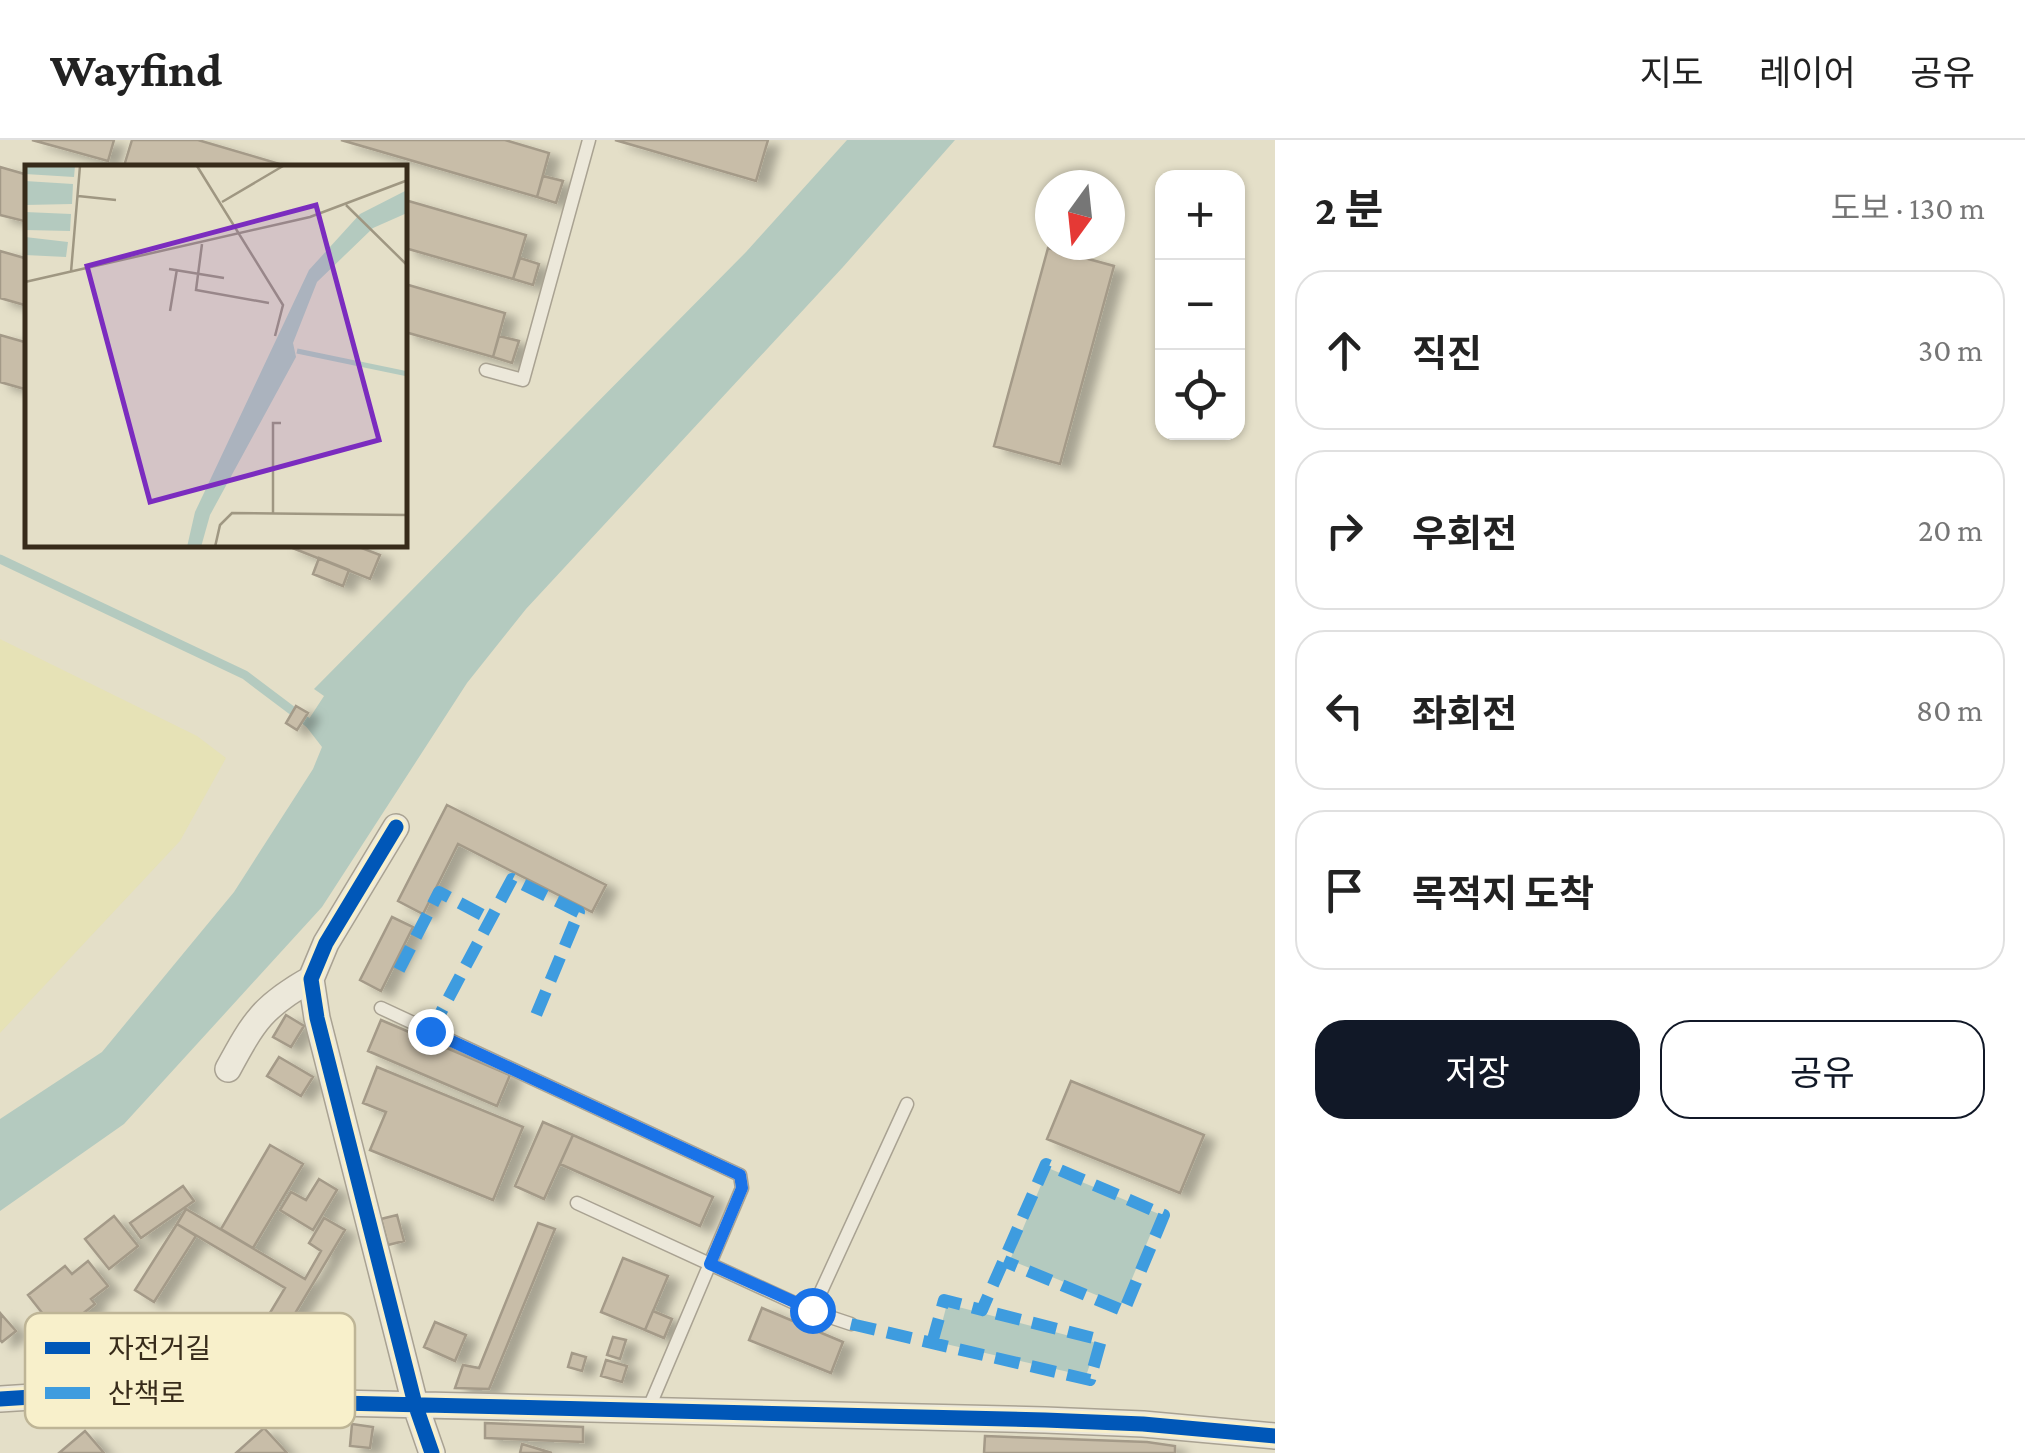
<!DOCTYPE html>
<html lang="ko">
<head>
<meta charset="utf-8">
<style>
	body { margin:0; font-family:"Crimson Pro","Noto Sans KR",serif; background:#f6f6f6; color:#222 }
	.controls { position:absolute; right:30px; top:30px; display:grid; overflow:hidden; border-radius:20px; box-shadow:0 2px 8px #0004 }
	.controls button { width:90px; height:90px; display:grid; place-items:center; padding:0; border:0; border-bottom:2px solid #e0e0e0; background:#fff; color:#222; font:50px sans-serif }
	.compass { position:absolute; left:1035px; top:30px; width:90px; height:90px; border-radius:50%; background:#fff; box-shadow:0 2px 8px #0004; rotate:195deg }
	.stop { position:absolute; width:30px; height:30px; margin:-22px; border:8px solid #1a73e8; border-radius:50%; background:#fff }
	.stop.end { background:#1a73e8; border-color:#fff; box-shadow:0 2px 10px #0008 }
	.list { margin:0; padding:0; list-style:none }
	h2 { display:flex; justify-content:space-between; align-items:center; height:130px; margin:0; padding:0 40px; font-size:42px }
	h2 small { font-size:32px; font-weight:400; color:#767676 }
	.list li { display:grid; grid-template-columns:65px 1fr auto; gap:30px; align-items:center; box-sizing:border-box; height:160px; margin:0 20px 20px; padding:0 20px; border:2px solid #e0e0e0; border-radius:30px }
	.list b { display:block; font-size:38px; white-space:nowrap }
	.list em { font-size:32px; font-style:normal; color:#767676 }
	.actions { display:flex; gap:20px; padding:30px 40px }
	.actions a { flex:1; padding:22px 0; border:2px solid #111827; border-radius:30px; text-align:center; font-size:35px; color:#111827 }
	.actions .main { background:#111827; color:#fff }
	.icon { flex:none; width:55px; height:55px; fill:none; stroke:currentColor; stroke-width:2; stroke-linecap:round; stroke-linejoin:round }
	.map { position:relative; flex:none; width:1275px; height:1313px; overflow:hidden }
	header { display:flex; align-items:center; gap:60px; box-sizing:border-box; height:140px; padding:0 50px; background:#fff; border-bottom:2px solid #e0e0e0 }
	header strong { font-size:48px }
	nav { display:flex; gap:55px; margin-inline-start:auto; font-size:35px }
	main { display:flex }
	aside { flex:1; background:#fff }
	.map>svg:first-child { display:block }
	.farmland { fill:#e6e2b6 }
	.water { fill:#b4cabf }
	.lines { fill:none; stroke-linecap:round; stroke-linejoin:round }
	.stream { stroke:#b4cabf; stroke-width:9 }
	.building { fill:#c8bda8; stroke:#a49a88; stroke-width:2.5; filter:url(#shadow) }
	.lane-casing { stroke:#a9a292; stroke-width:15 }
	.street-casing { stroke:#a9a292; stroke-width:28 }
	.lane { stroke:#ece8da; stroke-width:12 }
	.street { stroke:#ece8da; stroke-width:25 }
	.quiet { stroke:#3e9cdf; stroke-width:12; stroke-dasharray:25 12; stroke-linecap:butt }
	.cycleway-casing { stroke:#f8f0cb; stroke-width:21 }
	.cycleway { stroke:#0057b8; stroke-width:15 }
	.route { stroke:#1a73e8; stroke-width:12 }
	.inset-river { fill:none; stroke:#b4cabf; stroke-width:5 }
	.inset-road { fill:none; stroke:#9f9782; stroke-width:2.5 }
	.view { fill:#7b2cbf; fill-opacity:0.15; stroke:#7b2cbf; stroke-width:5 }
	.inset-edge { fill:none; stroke:#372b1a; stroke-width:5 }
	.key { fill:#f8f0cb; stroke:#beb596; stroke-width:2.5 }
	.key-label { font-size:28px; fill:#372b1a }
</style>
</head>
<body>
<header>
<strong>Wayfind</strong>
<nav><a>지도</a><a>레이어</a><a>공유</a></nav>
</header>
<main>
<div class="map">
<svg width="1275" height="1313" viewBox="0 0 1275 1313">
	<defs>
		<filter id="shadow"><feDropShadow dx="11" dy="6" stdDeviation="5" flood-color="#0004"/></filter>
	</defs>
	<rect width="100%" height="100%" fill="#e4dfc8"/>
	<!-- farmland -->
	<path class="farmland" d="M 0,499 L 197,596 L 226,618 L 180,701 L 0,893 Z"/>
	<!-- water -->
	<path class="water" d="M 847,0 L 955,0 L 843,127 L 526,469 L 467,543 L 322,767 L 124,984 L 0,1071 L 0,979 L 102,912 L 234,752 L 313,629 L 322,607 L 305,585 L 324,556 L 314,549 L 746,112 Z
		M 1048,1028 L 1159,1074 L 1121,1165 L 1010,1120 Z
		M 947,1164 L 1097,1203 L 1086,1236 L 937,1202 Z"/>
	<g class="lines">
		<!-- stream -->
		<path class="stream" d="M 0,419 L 245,535 L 314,587"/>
	</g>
	<!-- building -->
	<path class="building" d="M 32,0 L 114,0 L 108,21 Z
		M 132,0 L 198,0 L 293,28 L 129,28 L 124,26 Z
		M 341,0 L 505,0 L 549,13 L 537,57 Z
		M 615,0 L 768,0 L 756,41 Z
		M 0,27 L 28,35 L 28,82 L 0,75 Z
		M 543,36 L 563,41 L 556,63 L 537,57 Z
		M 405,60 L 526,95 L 513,139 L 405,108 Z
		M 1048,108 L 1114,126 L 1060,324 L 994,306 Z
		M 0,111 L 28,119 L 28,166 L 0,158 Z
		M 520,118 L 539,124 L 533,145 L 513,139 Z
		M 405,144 L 505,173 L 493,217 L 405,192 Z
		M 0,195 L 28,203 L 28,250 L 0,242 Z
		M 499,196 L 519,201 L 512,223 L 493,217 Z
		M 285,405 L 354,405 L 380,415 L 370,439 Z
		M 319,418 L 349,430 L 343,446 L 313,434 Z
		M 296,566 L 308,573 L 297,590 L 286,583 Z
		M 447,665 L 606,745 L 592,772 L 458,704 L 423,774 L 398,761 Z
		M 392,777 L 413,787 L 381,851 L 360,840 Z
		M 286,875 L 304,886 L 291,907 L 273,897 Z
		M 381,880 L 510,935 L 497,966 L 368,911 Z
		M 279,917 L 313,937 L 301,956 L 267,936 Z
		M 377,927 L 523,987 L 493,1060 L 370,1010 L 386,972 L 363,963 Z
		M 1071,941 L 1204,995 L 1180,1053 L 1047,999 Z
		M 543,982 L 573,995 L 544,1059 L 515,1046 Z
		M 573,995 L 713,1057 L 700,1086 L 560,1024 Z
		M 270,1005 L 303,1024 L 253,1108 L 221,1089 Z
		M 319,1039 L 337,1050 L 313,1090 L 280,1070 L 291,1052 L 306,1060 Z
		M 183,1046 L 194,1061 L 141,1098 L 130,1083 Z
		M 186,1069 L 305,1139 L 321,1111 L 309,1103 L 324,1078 L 345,1090 L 251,1247 L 232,1236 L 285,1148 L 177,1084 Z
		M 397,1075 L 404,1101 L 388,1105 L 381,1079 Z
		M 114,1076 L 138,1106 L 109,1129 L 85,1099 Z
		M 538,1083 L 555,1089 L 489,1249 L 455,1248 L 463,1225 L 479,1228 Z
		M 177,1084 L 196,1096 L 154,1162 L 135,1150 Z
		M 623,1118 L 668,1136 L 645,1190 L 601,1172 Z
		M 88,1121 L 108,1146 L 91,1159 L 95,1164 L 58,1193 L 28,1155 L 65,1126 L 72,1134 Z
		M 762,1168 L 843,1202 L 831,1233 L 749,1200 Z
		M 653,1171 L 672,1179 L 664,1198 L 645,1190 Z
		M 1,1174 L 16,1191 L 2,1202 L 0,1200 Z
		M 435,1182 L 466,1195 L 455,1221 L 424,1207 Z
		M 613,1197 L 626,1200 L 620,1219 L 607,1215 Z
		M 572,1213 L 586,1217 L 582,1231 L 568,1227 Z
		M 606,1220 L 627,1226 L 622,1242 L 601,1236 Z
		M 485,1283 L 583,1287 L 583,1302 L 485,1298 Z
		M 352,1284 L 373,1287 L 370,1308 L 350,1306 Z
		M 264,1288 L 287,1313 L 236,1313 Z
		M 85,1291 L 104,1313 L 59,1313 Z
		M 985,1296 L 1147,1302 L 1175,1306 L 1175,1313 L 984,1313 Z
		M 522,1304 L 552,1313 L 520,1313 Z"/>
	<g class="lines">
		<defs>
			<path id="lane" d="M 486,230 L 523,240 L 589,0
				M 381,868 L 740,1035 L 742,1048 L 648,1270
				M 577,1063 L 812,1171 L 851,1184
				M 812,1171 L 907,964"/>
			<path id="street" d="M 396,687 L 326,803 L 311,839 L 317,878 L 415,1264 L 432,1313
				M 228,929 C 254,881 263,866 311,839
				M 0,1259 L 48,1256 L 1045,1280 L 1143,1284 L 1275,1296"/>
		</defs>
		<!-- lane casing -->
		<use href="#lane" class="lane-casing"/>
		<!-- street casing -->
		<use href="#street" class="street-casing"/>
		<!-- lane -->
		<use href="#lane" class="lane"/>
		<!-- street -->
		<use href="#street" class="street"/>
		<!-- quiet -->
		<path class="quiet" d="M 399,830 L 439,752 L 490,779
			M 431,891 L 512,739 L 579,772 L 534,880
			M 851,1184 L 1090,1240 L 1101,1200 L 982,1170
			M 932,1203 L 944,1160 L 982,1170 L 1046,1024 L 1164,1075 L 1124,1171 L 1004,1121"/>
		<defs>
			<path id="cycleway" d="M 396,687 L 326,803 L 311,839 L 317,878 L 415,1264 L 432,1313
				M 0,1259 L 48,1256 L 1045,1280 L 1143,1284 L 1275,1296"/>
		</defs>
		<!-- cycleway casing -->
		<use href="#cycleway" class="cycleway-casing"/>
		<!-- cycleway -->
		<use href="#cycleway" class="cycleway"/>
	</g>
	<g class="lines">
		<!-- route -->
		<path class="route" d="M 430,891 L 740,1035 L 742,1048 L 710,1124 L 812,1170"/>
	</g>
	<!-- overview -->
	<g transform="translate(25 25)">
		<rect width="382" height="382" fill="#e4dfc8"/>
		<path d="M 0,1 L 50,1 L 49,12 L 0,9 ZM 0,16 L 48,19 L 47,39 L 0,40 ZM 382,25 L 382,48 L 348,63 L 292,117 L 268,178 L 271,192 L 185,350 L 176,382 L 162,382 L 170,347 L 284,105 L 335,49 ZM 0,47 L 46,49 L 45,66 L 0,65 ZM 0,72 L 43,77 L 41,92 L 0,90 Z" fill="#b4cabf"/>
		<path class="inset-river" d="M 272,186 L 383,209"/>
		<path class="inset-road" d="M 172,1 L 258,140 L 250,171M 53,31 L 91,35M 197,37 L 258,1M 321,40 L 383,101M 177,79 L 171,125 L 244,138M 144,104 L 199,113M 46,107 L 55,1M 0,117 L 285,52 L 383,15M 145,146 L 152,104M 248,348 L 248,258 L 256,258M 190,382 L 195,360 L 207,348 L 383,350"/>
		<path class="view" d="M 291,40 L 354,275 L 125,337 L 62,101 Z"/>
		<rect width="382" height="382" class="inset-edge"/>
	</g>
	<!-- legend -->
	<rect x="25" y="1173" width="330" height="115" rx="15" class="key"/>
	<rect x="45" y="1202" width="45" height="12" fill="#0057b8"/>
	<rect x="45" y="1247" width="45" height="12" fill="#3e9cdf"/>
	<g class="key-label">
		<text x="108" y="1218">자전거길</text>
		<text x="108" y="1263">산책로</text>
	</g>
</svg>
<div class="controls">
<button>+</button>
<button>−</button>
<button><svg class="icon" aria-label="locate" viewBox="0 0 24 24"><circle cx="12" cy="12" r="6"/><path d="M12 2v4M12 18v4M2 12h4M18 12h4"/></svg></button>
</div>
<svg class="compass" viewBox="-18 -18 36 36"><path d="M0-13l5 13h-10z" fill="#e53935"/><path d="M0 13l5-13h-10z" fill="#767676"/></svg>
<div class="stop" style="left:812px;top:1170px"></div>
<div class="stop end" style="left:430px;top:891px"></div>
</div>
<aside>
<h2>2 분<small>도보 · 130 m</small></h2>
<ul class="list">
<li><svg class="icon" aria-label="ahead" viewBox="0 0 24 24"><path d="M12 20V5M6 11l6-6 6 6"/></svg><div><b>직진</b></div><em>30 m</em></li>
<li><svg class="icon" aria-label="right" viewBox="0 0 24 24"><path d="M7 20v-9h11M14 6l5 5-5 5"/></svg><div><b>우회전</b></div><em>20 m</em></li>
<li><svg class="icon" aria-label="left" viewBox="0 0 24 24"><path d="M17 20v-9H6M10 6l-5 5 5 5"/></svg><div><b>좌회전</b></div><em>80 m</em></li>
<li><svg class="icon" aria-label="arrive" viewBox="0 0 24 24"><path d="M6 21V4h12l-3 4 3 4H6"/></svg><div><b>목적지 도착</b></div></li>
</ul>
<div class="actions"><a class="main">저장</a><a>공유</a></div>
</aside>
</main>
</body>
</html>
